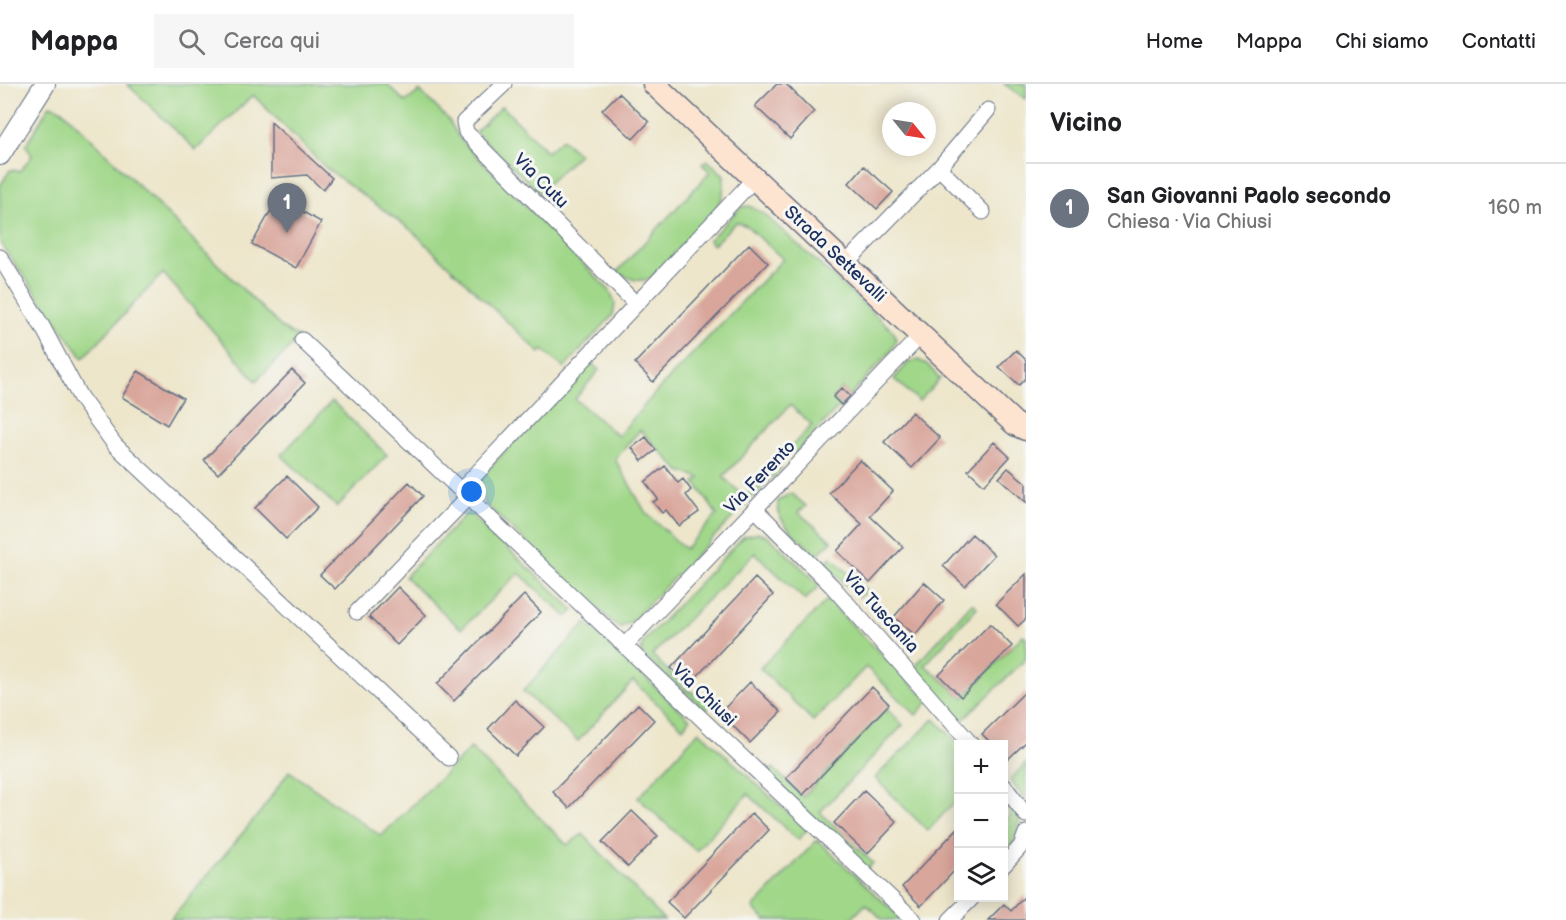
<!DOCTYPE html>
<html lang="it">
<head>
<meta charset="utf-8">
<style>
	body { margin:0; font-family:"Balsamiq Sans",sans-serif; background:#f6f6f6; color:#202124 }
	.controls { position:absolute; right:18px; bottom:18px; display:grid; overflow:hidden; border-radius:0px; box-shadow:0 3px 15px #0003 }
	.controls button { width:54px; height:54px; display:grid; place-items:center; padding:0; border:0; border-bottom:2px solid #e0e0e0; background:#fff; color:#202124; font:30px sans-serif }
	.compass { position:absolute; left:882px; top:18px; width:54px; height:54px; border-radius:50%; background:#fff; box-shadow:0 3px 15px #0003; rotate:120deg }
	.you { position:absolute; left:472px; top:408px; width:21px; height:21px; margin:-15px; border:4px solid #fff; border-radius:50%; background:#1a73e8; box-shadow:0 0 0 9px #1a73e833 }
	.badge { display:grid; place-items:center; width:39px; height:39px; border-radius:50%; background:#0f766e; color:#fff; font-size:20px; font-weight:700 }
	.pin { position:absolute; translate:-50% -50px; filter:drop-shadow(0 2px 3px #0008) }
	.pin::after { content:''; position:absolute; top:32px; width:21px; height:18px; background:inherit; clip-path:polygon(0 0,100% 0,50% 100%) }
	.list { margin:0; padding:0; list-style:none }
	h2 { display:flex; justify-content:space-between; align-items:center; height:78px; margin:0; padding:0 24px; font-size:26px }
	h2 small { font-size:20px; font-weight:400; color:#757577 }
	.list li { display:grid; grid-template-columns:39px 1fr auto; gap:18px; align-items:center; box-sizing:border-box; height:90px; padding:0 24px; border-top:2px solid #e0e0e0 }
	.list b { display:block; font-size:22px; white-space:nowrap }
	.list p { margin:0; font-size:20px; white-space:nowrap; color:#757577 }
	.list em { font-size:20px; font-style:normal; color:#757577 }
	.icon { flex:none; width:33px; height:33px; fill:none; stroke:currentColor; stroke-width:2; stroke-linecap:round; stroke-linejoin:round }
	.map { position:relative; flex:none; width:1026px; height:836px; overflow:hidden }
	header { display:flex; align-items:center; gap:36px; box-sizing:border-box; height:84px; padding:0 30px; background:#fff; border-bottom:2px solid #e0e0e0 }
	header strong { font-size:28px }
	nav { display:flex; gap:33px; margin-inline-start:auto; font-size:21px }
	.search { width:420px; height:54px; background:#f6f6f6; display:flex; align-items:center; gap:15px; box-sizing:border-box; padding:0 21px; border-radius:0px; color:#757577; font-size:22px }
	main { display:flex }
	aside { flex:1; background:#fff }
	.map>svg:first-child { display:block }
	.green { fill:#a0d789; stroke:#5e8374; stroke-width:1.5; fill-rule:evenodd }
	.building { fill:#d9a69b }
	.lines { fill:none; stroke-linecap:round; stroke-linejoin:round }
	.minor-casing { stroke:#646f84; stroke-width:17 }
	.tertiary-casing { stroke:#646f84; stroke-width:22 }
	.secondary-casing { stroke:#646f84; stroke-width:25 }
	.minor { stroke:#fff; stroke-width:15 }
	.tertiary { stroke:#fff; stroke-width:20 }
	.secondary { stroke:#fde4d0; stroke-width:22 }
	.labels { text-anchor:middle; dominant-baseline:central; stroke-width:6; stroke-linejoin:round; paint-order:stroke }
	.street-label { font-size:18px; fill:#1b2f5e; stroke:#f6f6f2 }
</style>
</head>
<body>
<header>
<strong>Mappa</strong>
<div class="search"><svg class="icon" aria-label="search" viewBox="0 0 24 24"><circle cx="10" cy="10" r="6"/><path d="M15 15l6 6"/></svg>Cerca qui</div>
<nav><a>Home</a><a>Mappa</a><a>Chi siamo</a><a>Contatti</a></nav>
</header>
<main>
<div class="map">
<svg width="1026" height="836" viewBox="0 0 1026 836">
	<rect width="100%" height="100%" fill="#f6f6f2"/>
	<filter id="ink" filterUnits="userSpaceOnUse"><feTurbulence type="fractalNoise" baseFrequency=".0167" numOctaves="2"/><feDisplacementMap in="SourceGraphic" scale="12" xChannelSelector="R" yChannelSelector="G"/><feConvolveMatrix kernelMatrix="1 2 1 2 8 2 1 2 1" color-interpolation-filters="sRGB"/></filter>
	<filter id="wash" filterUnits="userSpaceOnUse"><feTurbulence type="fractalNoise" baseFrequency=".008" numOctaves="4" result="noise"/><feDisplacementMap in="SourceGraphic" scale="24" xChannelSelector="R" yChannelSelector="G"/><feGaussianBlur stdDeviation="1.35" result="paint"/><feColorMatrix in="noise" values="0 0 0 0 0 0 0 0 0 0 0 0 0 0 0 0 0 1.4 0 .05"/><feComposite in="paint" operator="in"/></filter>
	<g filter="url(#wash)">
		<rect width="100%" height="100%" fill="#ede6cb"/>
		<!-- green -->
		<path class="green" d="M 127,0 L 387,0 L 405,18 L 420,7 L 448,35 L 460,55 L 610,207 L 615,220 L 613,231 L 564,284 L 543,266 L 540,269 L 411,146 L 326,84 L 253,11 L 196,66 Z
			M 1004,0 L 1026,0 L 1026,15 Z
			M 50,21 L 61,25 L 283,245 L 300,254 L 256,297 L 163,189 L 83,274 L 0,159 L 0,102 L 10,86 L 20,87 L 32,72 L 26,61 Z
			M 502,22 L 547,68 L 562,55 L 579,70 L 539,108 L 475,48 Z
			M 707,76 L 724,91 L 723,112 L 716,125 L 651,194 C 637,199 630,195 617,188 L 710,88 L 702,80 Z
			M 749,122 L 763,129 L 894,248 L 896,257 L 891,267 L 850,312 L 842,304 L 833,313 L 841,321 L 794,370 L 789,365 L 812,341 L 790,321 L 723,393 L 745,413 L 777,379 L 781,384 L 632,537 L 619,544 L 485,420 L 481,407 L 481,393 L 590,278 L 599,286 L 575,315 L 618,352 L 656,308 L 783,175 L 747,142 L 736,138 L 713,161 L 709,156 L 741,123 ZM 640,346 L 680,387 L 700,394 L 695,398 L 717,431 L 685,465 L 646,429 L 615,375 Z
			M 918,276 L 927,280 L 940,295 L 919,317 L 894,295 L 908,279 Z
			M 332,317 L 387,371 L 337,423 L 281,371 Z
			M 791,409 L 806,422 L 798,428 L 832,457 L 817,471 C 803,457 774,439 778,417 Z
			M 468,428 L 574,526 L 567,533 L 519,489 L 461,545 L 405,493 Z
			M 758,449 L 768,452 L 820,501 L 805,516 L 755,469 L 652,571 L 689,607 L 715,617 L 706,626 L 646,574 L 641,568 L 643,558 L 743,453 Z
			M 831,473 L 867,507 L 859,513 L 824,480 Z
			M 827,516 L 929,617 L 916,631 L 866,583 L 813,637 L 760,584 Z
			M 972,519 L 977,523 L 925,581 L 963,614 L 1023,551 L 1026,554 L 1026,575 L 962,637 L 919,591 L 917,580 Z
			M 586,539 L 690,635 L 683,644 L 633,597 L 578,657 L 523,607 Z
			M 887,625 L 903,641 L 820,728 L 873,779 L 866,786 L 767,690 L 773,684 L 803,713 Z
			M 934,635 L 960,660 L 958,714 L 928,747 L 875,694 Z
			M 699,647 L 807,746 L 798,756 L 748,710 L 696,767 L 638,714 Z
			M 471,664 L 567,761 L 583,750 L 664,836 L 170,836 L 261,727 L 289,687 L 381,752 Z
			M 1026,679 L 1026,716 L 1010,696 Z
			M 1004,709 C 1024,733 1025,746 1004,771 L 1004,739 L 1011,731 L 1004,721 Z
			M 817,756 L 903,836 L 883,836 L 866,820 L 850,836 L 765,836 L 753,824 Z"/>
		<g id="blocks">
			<!-- building -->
			<path class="building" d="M 777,0 L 786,0 L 814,28 L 790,55 L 755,22 Z
				M 619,9 L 649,38 L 633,55 L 602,26 Z
				M 271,38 L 332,94 L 323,106 L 307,91 L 271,94 Z
				M 864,82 L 893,108 L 877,125 L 849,99 Z
				M 278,114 L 321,138 L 296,184 L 252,160 Z
				M 749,160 L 768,179 L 653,298 L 635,279 Z
				M 1016,266 L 1026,276 L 1026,294 L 1019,301 L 999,283 Z
				M 292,286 L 305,299 L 218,390 L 204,376 Z
				M 138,287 L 183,314 L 167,341 L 122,313 Z
				M 842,304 L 850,312 L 841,321 L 833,313 Z
				M 912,328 L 940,354 L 912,384 L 884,358 Z
				M 646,353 L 656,366 L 642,377 L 632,364 Z
				M 994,358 L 1010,373 L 984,401 L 968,386 Z
				M 860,376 L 893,407 L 870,432 L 903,463 L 870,499 L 837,467 L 862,440 L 829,409 Z
				M 665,382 L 678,399 L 683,395 L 691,406 L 686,411 L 699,428 L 679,442 L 666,426 L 662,429 L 653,418 L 658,415 L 645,398 Z
				M 1008,384 L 1026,399 L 1026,418 L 999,394 Z
				M 287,392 L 318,423 L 286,455 L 255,424 Z
				M 409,398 L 423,412 L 335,505 L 320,491 Z
				M 972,450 L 994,471 L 965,502 L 943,482 Z
				M 1026,490 L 1026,535 L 1018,542 L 996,520 Z
				M 755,494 L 773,511 L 689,601 L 671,584 Z
				M 924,498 L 944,516 L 915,551 L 894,533 Z
				M 398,503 L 426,531 L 397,561 L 369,533 Z
				M 524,511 L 541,528 L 454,617 L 437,600 Z
				M 990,540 L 1012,562 L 961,613 L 939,591 Z
				M 750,598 L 781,628 L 750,659 L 720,629 Z
				M 872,603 L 889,620 L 803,711 L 786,694 Z
				M 1026,607 L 1026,658 L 1007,676 L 1004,672 L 1004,660 L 992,660 L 982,650 Z
				M 515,616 L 544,643 L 516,672 L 488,645 Z
				M 638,620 L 654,636 L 569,724 L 553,708 Z
				M 864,707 L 897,738 L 867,770 L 834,739 Z
				M 632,727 L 658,752 L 628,783 L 602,758 Z
				M 752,729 L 769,746 L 684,834 L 667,818 Z
				M 958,744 L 958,783 L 921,822 L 902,803 Z
				M 1026,811 L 1026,836 L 988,836 L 1004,820 L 1011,827 Z"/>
		</g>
	</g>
	<g filter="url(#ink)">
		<use href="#blocks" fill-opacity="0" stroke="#646f84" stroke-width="1.5"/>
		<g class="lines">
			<defs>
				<path id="minor" d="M 504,0 L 464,38 L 466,48 L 635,219
					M 939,84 L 983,128
					M 0,173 L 42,242 L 80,313 L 115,361 L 449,674
					M 845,180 L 939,84 L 988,26
					M 302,256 L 914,836
					M 462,405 L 754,95
					M 756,426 L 832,502 L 971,660
					M 357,528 L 468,413
					M 625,561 L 921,251
					M 1004,702 L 1026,731
					M 1004,781 L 1021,762 L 1026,749
					M 950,836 L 972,814"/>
				<path id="tertiary" d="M 0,71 L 45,0"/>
				<path id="secondary" d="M 654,0 L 1015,340 L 1026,345"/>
			</defs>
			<!-- minor casing -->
			<use href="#minor" class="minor-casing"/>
			<!-- tertiary casing -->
			<use href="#tertiary" class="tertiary-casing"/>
			<!-- secondary casing -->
			<use href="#secondary" class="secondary-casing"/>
			<!-- minor -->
			<use href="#minor" class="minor"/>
			<!-- tertiary -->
			<use href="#tertiary" class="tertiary"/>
			<!-- secondary -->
			<use href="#secondary" class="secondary"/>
		</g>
	</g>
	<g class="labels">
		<!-- street labels -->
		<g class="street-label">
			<text transform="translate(541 97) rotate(45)">Via Cutu</text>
			<text transform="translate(835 170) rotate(43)">Strada Settevalli</text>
			<text transform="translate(760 393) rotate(-46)">Via Ferento</text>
			<text transform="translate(881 528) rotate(48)">Via Tuscania</text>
			<text transform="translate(704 611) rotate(44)">Via Chiusi</text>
		</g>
	</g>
</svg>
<div class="controls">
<button>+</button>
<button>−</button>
<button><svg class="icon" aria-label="layers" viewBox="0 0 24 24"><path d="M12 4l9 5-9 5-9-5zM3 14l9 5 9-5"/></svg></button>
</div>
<svg class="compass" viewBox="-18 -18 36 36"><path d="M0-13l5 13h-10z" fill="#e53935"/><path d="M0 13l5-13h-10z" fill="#757577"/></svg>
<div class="you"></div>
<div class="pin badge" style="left:287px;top:149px;background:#6b7280">1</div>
</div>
<aside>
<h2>Vicino<small></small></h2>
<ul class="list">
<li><span class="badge" style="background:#6b7280">1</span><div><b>San Giovanni Paolo secondo</b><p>Chiesa · Via Chiusi</p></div><em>160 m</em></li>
</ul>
</aside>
</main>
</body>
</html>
